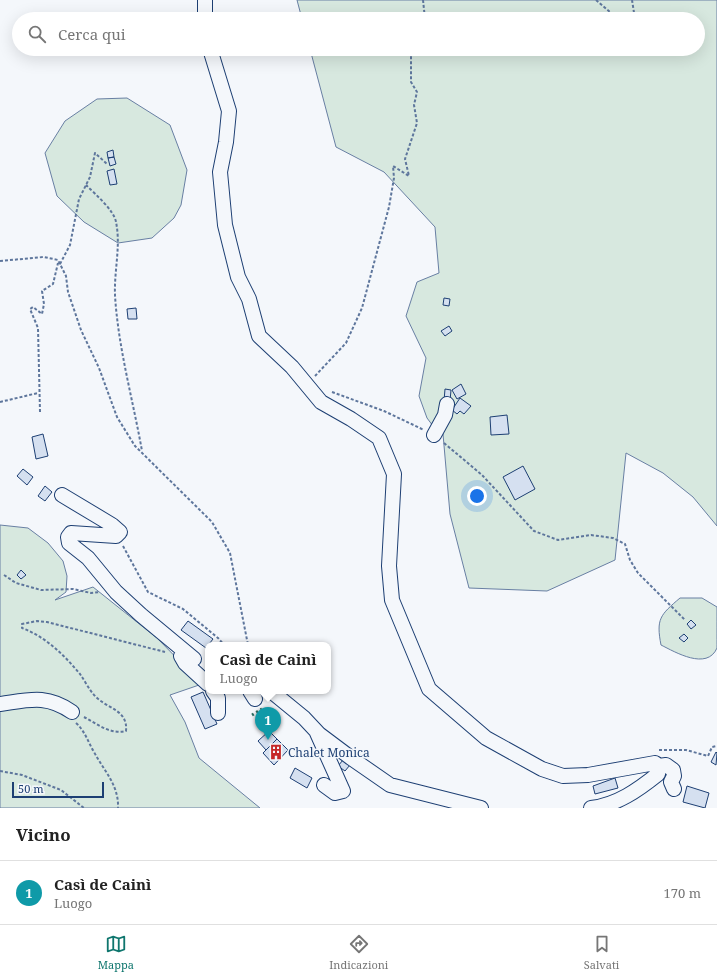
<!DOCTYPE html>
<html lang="it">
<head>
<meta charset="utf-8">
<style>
	body { margin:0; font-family:"Noto Serif",serif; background:#f2f2f2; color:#222 }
	.scale { position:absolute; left:12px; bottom:10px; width:92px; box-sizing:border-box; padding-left:4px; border:2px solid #1d3f73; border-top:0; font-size:11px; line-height:14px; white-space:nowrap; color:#1d3f73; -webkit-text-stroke:3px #f4f7fb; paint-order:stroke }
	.you { position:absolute; left:477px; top:496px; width:14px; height:14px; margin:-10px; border:3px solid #fff; border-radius:50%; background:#1a73e8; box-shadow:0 0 0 6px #1a73e833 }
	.badge { display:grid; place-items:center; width:26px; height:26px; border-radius:50%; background:#0f766e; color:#fff; font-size:13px; font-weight:700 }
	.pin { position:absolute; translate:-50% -33px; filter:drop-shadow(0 1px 2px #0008) }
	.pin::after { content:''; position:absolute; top:21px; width:14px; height:12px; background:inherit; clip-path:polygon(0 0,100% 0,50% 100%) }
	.popup { position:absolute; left:205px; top:642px; width:126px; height:52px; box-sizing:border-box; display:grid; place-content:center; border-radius:8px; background:#fff; filter:drop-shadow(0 1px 3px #0005); font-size:13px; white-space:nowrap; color:#767676 }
	.popup b { font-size:15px; color:#222 }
	.popup::after { content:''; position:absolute; left:50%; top:100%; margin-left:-8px; border:8px solid transparent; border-top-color:#fff }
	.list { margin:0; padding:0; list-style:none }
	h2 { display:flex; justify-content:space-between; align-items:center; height:52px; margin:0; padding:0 16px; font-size:17px }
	h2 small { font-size:13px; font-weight:400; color:#767676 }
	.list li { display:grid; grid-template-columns:26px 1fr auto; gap:12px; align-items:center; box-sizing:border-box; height:64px; padding:0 16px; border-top:1px solid #e0e0e0 }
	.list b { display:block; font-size:15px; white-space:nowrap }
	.list p { margin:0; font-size:13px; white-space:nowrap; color:#767676 }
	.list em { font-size:13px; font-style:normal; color:#767676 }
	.icon { flex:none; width:22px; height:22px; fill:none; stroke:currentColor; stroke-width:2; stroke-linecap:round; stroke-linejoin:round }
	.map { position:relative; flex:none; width:717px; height:808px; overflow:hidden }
	.search { position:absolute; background:#fff; box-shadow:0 4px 16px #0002; left:12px; right:12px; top:12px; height:44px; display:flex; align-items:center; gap:10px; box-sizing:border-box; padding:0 14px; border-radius:22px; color:#767676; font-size:15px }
	.sheet { height:116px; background:#fff }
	nav { display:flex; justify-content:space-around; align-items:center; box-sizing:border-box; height:56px; border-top:1px solid #e0e0e0; background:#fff; font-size:11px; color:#767676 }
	nav a { display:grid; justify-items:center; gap:2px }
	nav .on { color:#0f766e }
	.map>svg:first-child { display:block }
	.green { fill:#d7e8df; stroke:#687fa3 }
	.building { fill:#d5e0f0; stroke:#1d3f73 }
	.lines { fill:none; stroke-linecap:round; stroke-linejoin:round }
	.minor-casing { stroke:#1d3f73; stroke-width:16 }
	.path { stroke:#5e769c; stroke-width:2; stroke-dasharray:3 2; stroke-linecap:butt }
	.minor { stroke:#f4f7fb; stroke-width:14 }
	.hedge { stroke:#2c6c60; stroke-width:3; stroke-dasharray:2 3; stroke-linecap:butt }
	.labels { text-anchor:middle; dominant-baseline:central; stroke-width:3; stroke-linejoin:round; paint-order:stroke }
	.poi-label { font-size:12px; fill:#1d3f73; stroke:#f4f7fb; text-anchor:start }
</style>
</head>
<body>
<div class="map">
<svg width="717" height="808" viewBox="0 0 717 808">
	<rect width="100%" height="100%" fill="#f4f7fb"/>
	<!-- green -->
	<path class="green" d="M 297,0 L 717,0 L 717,526 L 693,497 L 663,473 L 626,453 L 615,560 L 547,591 L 469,588 L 450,514 L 443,434 L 436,430 L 427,418 L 419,396 L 426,358 L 406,316 L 417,282 L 439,273 L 435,227 L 384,172 L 336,147 L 310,49 L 698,49 L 698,19 L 302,19 Z
		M 127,98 L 170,125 L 187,170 L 181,205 L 174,218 L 152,238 L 118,243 L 84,222 L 57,196 L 45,153 L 65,121 L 97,99 Z
		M 0,525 L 28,528 L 48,543 L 63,561 L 67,576 L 66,592 L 55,600 L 93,587 L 157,638 L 202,684 L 170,695 L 185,722 L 199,758 L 260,808 L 0,808 Z
		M 680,598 L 702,598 L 717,607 C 717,616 717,640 717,648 C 707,671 675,652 661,645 C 656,619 660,615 680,598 Z"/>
	<!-- building -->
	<path class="building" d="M 113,150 L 114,157 L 108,158 L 107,152 Z
		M 114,157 L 116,164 L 110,166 L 108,158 Z
		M 114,169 L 117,184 L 110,185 L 107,171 Z
		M 444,298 L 450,299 L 449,306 L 443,305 Z
		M 136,308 L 137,319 L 128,319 L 127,309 Z
		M 449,326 L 452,331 L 445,336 L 441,331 Z
		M 461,384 L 466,394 L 457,399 L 452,390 Z
		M 445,389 L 451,390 L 450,401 L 444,401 Z
		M 460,398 L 471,406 L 464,414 L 460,411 L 457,414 L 452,410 Z
		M 507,415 L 509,434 L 491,435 L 490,417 Z
		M 43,434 L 48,456 L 36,459 L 32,437 Z
		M 523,466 L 535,489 L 515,500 L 503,477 Z
		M 23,469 L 33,477 L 27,485 L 17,476 Z
		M 45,486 L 52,492 L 45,501 L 38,496 Z
		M 21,570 L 26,575 L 21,579 L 17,575 Z
		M 691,620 L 696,625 L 691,629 L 687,624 Z
		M 188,621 L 213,639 L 206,648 L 181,630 Z
		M 684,634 L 688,638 L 684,642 L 679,638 Z
		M 203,692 L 217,724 L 205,729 L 191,697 Z
		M 269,731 L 277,739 L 266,750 L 258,741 Z
		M 277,739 L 288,750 L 274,765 L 263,753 Z
		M 716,752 L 717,753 L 716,765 L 711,762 Z
		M 343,760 L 350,765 L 345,771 L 338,766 Z
		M 295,768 L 312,778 L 307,788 L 290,778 Z
		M 615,778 L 618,788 L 595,794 L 593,786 Z
		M 687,786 L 709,793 L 705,808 L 683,802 Z"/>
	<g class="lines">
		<defs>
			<path id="minor" d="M 205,19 L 205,0
				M 210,49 L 229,111 L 226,142 L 220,172 L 225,225 L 238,277 L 249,299 L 259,336 L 292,367 L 321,402 L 351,419 L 379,438 L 394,474 L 389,566 L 392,600 L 429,689 L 486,738 L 542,769 L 563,776 L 588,775 L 655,763 L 659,766 L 658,774 C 638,790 617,805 591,808
				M 434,435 L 445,415 L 447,404
				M 62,495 L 112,525 L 120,532 L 116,536 L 71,533 L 68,537 L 69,543 L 88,558 L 116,592 L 141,615 L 194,659
				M 181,656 L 185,663 L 208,684
				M 213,691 L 218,698 L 218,713
				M 250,691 L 255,699
				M 271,691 L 304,718 L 319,734 L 351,758 L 390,785 L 481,808
				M 0,704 C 29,700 46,694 72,712
				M 317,733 L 343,791 L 335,793 L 324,785
				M 659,766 L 666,765 L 673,770 L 674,776 L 671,782 L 674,789"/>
		</defs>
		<!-- minor casing -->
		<use href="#minor" class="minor-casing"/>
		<!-- path -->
		<path class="path" d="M 423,0 L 425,19
			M 596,0 L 618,19
			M 632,0 L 635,19
			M 410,19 L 412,19
			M 86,185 C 95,194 114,210 116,222 C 121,246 114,271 115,295 C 118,347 133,400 142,451
			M 0,261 L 44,257 L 58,260 L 66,276 L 68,292 L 81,330 L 99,368 L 117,417 L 135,446 L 212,522 L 230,553 L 248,645
			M 60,264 L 70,245 L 79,199 L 90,177 L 95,153 L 107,164
			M 315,376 L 346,343 L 362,308 L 389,207 L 394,178 L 393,166 L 409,176 L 405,159 L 417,123 L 414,105 L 417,92 L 411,82 L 411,49
			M 332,392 L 384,411 L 424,430
			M 0,402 L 38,393
			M 40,412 L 38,328 L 30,309 L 33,307 L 42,314 L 44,304 L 42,291 L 53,284 L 58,263
			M 444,443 L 482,475 L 534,531 L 558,540 L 591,535 L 613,538 L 625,544 L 630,560 L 638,573 L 685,620
			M 123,546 L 148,592 L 183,609 L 218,638 L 224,645
			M 4,575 L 16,583 L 41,590 L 73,589 L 91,593 L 100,592
			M 84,717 C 97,724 111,735 126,731 C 128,710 108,709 96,697 C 89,690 85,681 80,674 C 64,655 46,637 22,628 L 22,624 L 37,621 L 47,622 L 165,652
			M 76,723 C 85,731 88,742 94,752 C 104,771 119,785 118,808
			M 659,750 L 686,750 L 708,756 L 712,747 L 717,746
			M 0,771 L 22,775 L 61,790 L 84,808"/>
		<!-- minor -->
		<use href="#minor" class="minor"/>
		<!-- hedge -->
		<path class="hedge" d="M 252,715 L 262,709"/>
	</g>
	<!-- icons -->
	<defs>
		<symbol id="building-bare" viewBox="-9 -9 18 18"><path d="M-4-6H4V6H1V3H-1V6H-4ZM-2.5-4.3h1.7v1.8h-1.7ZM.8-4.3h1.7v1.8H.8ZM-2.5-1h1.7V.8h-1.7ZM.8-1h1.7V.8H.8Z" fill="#c62828" stroke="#f4f7fb" stroke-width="2.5" paint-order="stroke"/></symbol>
	</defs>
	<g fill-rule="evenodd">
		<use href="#building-bare" x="265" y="741" width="22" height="22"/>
	</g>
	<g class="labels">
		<!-- poi labels -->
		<g class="poi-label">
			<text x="288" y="752">Chalet Monica</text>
		</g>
	</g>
</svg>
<div class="scale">50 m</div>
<div class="you"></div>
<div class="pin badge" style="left:268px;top:740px;background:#0f9aa8">1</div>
<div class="popup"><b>Casì de Cainì</b>Luogo</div>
<div class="search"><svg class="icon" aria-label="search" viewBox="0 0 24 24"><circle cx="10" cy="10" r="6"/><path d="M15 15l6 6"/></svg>Cerca qui</div>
</div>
<section class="sheet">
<h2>Vicino<small></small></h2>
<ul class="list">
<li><span class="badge" style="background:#0f9aa8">1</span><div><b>Casì de Cainì</b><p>Luogo</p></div><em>170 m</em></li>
</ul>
</section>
<nav>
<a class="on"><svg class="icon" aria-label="map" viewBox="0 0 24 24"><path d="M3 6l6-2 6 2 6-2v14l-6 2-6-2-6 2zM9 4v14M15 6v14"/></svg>Mappa</a>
<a><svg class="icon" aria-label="directions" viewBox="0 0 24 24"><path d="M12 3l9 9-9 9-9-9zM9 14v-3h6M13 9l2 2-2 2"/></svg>Indicazioni</a>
<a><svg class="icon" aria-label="saved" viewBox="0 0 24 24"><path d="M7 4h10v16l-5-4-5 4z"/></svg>Salvati</a>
</nav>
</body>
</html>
